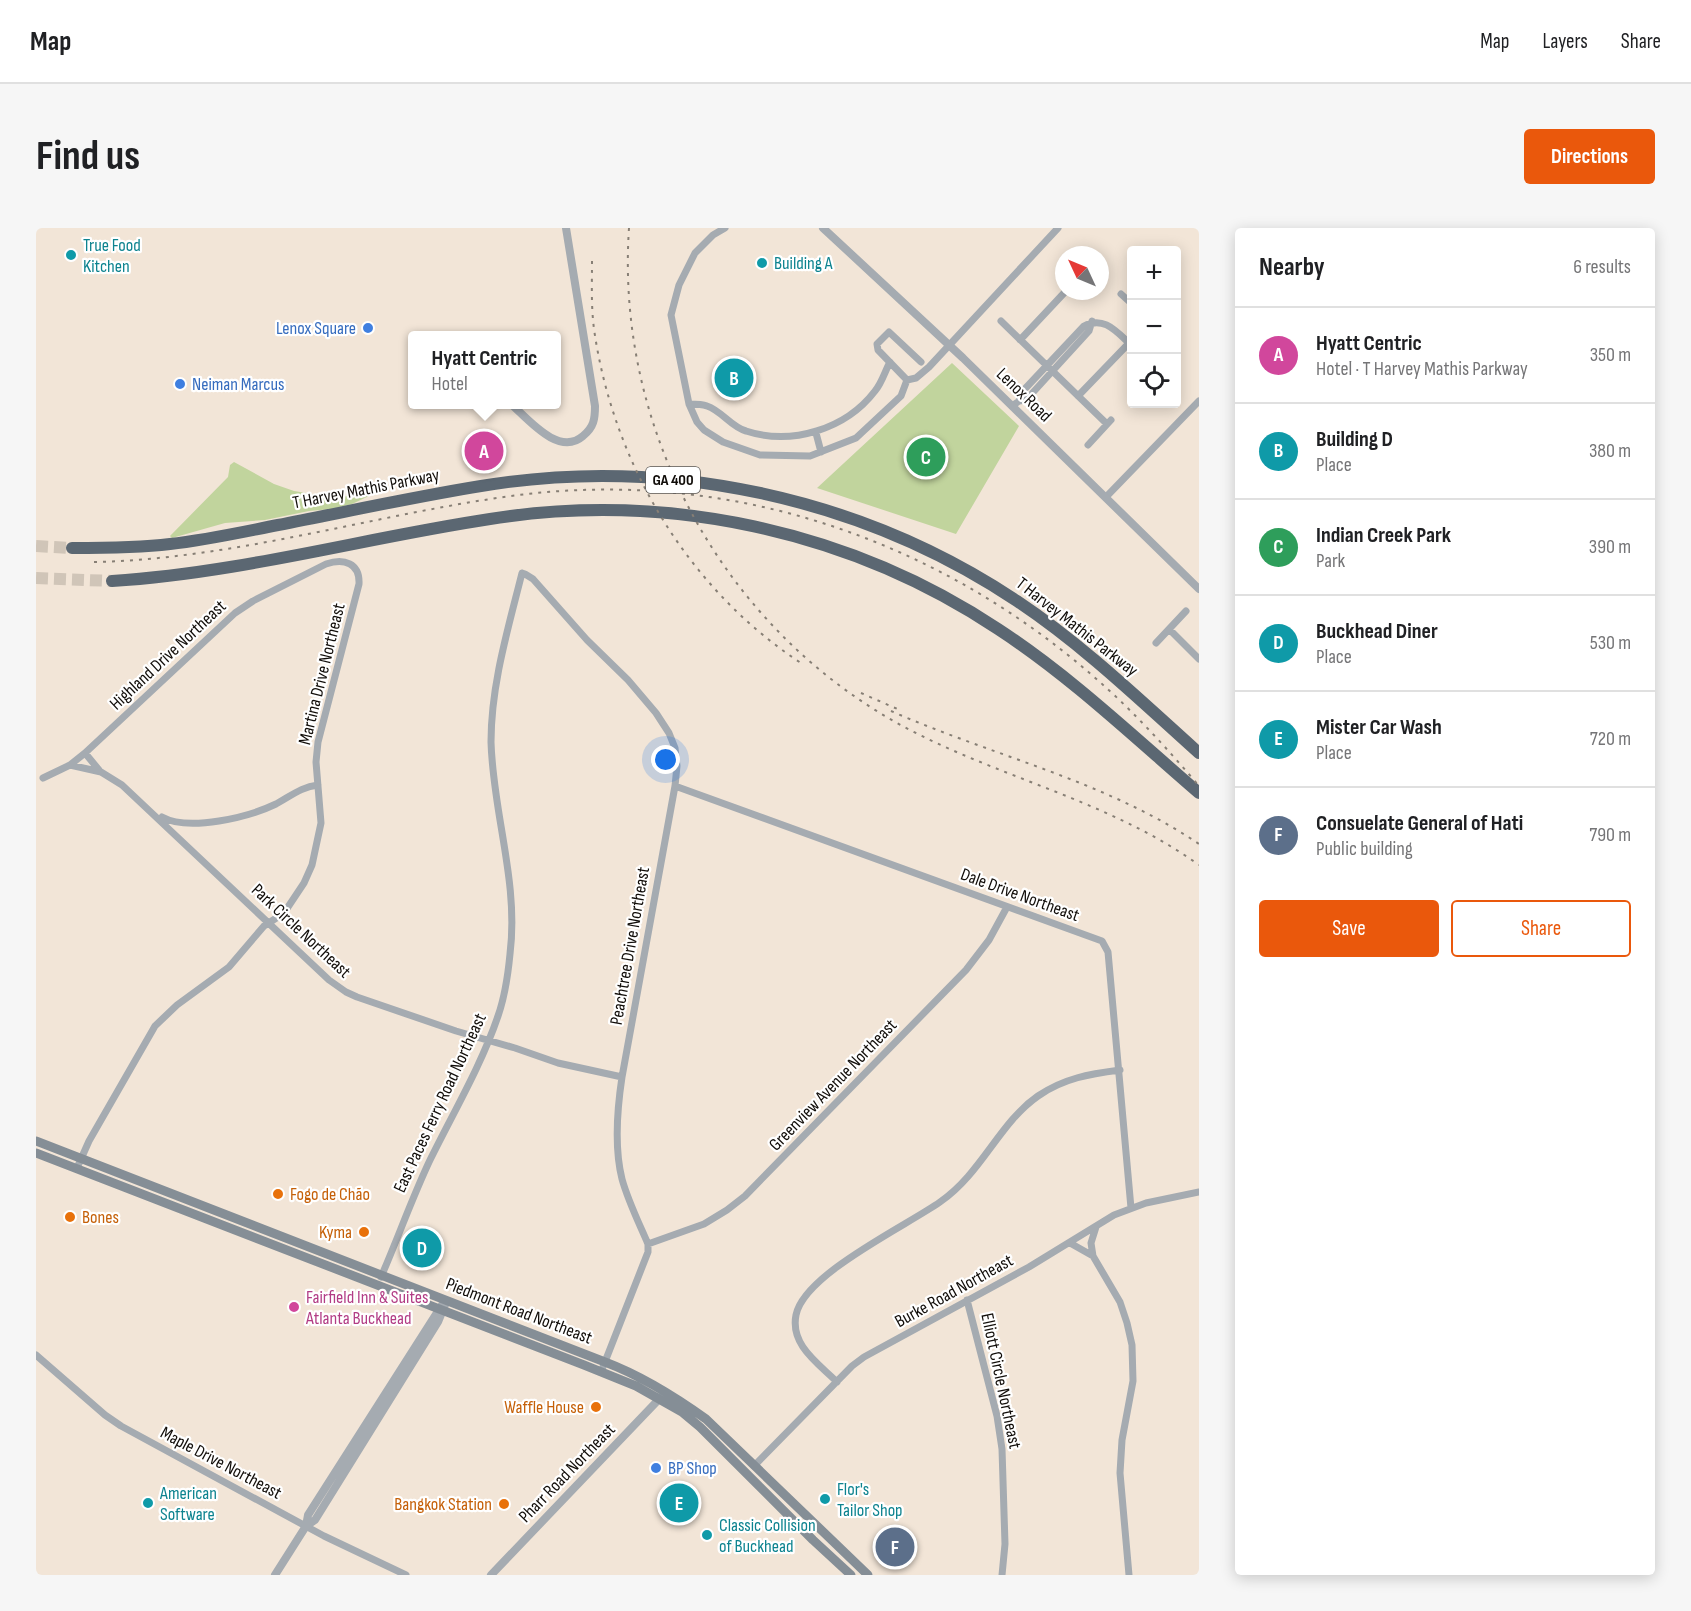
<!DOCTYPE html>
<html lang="en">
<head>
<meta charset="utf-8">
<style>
	body { margin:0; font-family:"Sofia Sans Condensed",sans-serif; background:#f6f6f6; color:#202124 }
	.controls { position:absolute; right:18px; top:18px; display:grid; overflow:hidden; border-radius:6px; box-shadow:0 3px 15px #0003 }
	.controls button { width:54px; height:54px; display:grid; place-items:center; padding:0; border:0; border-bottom:2px solid #e0e0e0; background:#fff; color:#202124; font:30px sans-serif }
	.compass { position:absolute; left:1019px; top:18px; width:54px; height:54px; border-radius:50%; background:#fff; box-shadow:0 3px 15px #0003; rotate:314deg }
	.you { position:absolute; left:630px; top:532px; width:21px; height:21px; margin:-15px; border:4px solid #fff; border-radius:50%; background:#1a73e8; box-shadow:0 0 0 9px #1a73e833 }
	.badge { display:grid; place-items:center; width:39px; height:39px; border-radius:50%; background:#ea580c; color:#fff; font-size:20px; font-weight:700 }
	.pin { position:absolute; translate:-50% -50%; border:3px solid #fff; box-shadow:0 2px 6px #0006 }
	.popup { position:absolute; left:372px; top:103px; width:153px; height:78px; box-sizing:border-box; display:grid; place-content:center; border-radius:6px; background:#fff; filter:drop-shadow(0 2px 4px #0005); font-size:20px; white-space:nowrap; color:#757577 }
	.popup b { font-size:22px; color:#202124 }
	.popup::after { content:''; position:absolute; left:50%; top:100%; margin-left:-12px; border:12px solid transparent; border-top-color:#fff }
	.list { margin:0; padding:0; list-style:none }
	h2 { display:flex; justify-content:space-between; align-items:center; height:78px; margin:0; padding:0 24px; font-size:26px }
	h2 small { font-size:20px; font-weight:400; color:#757577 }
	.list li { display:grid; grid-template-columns:39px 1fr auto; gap:18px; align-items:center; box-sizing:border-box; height:96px; padding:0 24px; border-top:2px solid #e0e0e0 }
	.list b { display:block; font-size:22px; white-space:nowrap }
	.list p { margin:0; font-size:20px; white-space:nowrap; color:#757577 }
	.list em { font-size:20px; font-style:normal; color:#757577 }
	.actions { display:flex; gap:12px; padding:18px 24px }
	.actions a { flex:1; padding:14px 0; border:2px solid #ea580c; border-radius:6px; text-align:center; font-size:21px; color:#ea580c }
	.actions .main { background:#ea580c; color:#fff }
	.icon { flex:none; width:33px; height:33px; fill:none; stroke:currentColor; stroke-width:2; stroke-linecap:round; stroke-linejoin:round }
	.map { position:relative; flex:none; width:1163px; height:1347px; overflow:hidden; border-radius:6px }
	header { display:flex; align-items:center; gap:36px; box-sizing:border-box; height:84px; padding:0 30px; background:#fff; border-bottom:2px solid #e0e0e0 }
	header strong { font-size:28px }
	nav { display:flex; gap:33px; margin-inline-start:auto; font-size:21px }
	.intro { display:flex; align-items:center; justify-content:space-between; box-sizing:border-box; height:144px; padding:0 36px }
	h1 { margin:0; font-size:42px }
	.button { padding:15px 27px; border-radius:6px; background:#ea580c; color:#fff; font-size:21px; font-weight:700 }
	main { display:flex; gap:36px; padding:0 36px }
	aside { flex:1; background:#fff; border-radius:6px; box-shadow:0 3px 15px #0003 }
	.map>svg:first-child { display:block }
	.green { fill:#c1d49d }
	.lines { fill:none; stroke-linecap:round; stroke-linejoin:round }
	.motorway-tunnel { stroke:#d0c5b8; stroke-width:12; stroke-dasharray:12 6; stroke-linecap:butt }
	.minor { stroke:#a5abb1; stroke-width:7 }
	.tertiary { stroke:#a5abb1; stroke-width:8 }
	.secondary { stroke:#858e96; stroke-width:9 }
	.motorway { stroke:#5b6772; stroke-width:12 }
	.rail { stroke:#877f75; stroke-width:2; stroke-dasharray:3 6; stroke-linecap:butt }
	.culture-dot { fill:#0f9aa8; stroke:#fff; stroke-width:2 }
	.shop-dot { fill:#3f7fe0; stroke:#fff; stroke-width:2 }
	.food-dot { fill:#e8710a; stroke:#fff; stroke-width:2 }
	.hotel-dot { fill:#d1479c; stroke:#fff; stroke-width:2 }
	.labels { text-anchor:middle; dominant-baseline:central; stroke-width:4.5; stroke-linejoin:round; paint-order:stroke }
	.shield { fill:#fff; stroke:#585653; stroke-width:1.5 }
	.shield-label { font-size:16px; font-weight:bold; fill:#110d09 }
	.culture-label { font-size:18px; fill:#0d838f; stroke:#fff; text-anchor:start }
	.shop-label { font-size:18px; fill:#366cbe; stroke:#fff; text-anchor:start }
	.street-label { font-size:18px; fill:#110d09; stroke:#fff }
	.food-label { font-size:18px; fill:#c56008; stroke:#fff; text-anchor:end }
	.hotel-label { font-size:18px; fill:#b23c85; stroke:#fff; text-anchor:start }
</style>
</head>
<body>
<header>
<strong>Map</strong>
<nav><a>Map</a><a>Layers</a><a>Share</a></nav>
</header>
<div class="intro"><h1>Find us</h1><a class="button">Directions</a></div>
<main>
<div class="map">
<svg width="1163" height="1347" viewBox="0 0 1163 1347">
	<rect width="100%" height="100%" fill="#f2e5d7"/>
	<!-- green -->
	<path class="green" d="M 916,135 L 983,198 L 920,306 L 781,260 Z
		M 198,234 L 238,256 L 258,263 L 300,270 L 334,264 L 333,268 L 316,276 L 296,281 L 273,283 L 229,292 L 189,295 L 136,310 L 134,308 L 192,249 L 194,237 Z"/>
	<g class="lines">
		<!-- motorway-tunnel -->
		<path class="motorway-tunnel" d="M 0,318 L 36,320
			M 0,350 L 76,353"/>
		<!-- minor -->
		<path class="minor" d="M 689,0 L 677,7 L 659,25 L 643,57 L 635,87 L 653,176 L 661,194 L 668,202 L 687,214 L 724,227 L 774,228 L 820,210 L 865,168 L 871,152 L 880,150 L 893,139 L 1022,0
			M 1085,66 L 1096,76
			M 965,93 L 1071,196
			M 984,112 L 1029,64
			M 871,152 L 842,122 L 841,116 L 853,104 L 885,134
			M 1042,168 L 1096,112
			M 983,173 L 990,172 L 1053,103 L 1056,93
			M 653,176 C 659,176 666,176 671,178 C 686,183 695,199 710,203 C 756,218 810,201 839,163 C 846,155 849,143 854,134
			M 976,178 L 983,173 L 985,165 L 1048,98 C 1067,88 1079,102 1093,115
			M 780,205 L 785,224
			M 1052,217 L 1075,192
			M 1070,269 L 1163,173
			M 1133,401 L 1163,431
			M 1120,415 L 1150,383
			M 49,525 L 63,542
			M 34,537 L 65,544 L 86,557 L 293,752 L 310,764 L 321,769 L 420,803 L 479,820 L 522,835 L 586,849
			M 7,550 L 34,537 L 49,525 L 199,385 L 217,373 L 290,336 C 308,330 324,335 323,356 L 282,514 L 280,534 L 285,595 L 276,637 L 268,655 L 248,685 L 228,698 L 193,739 L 141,777 L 119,798 L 53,913 L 41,940
			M 639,558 L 1066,713 L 1072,724 L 1095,980
			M 126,589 C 153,604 213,589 240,576 C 255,568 265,559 282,557
			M 1060,999 L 1055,1015 L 1057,1028 L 1084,1074 L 1091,1095 L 1096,1117 L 1097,1153 L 1086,1212 L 1084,1245 L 1093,1347
			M 1034,1015 L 1057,1028
			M 612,1016 L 668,996 L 691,982 L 709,968 L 930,742 L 953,712 L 971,679
			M 345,1049 C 362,1010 376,970 394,932 C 417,885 445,838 462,788 C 469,768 472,747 474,726 C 483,654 457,586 455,514 C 455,457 472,401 486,345 L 489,346 L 497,351 L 551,412 L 592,452 L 620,485 L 633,505 L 639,520 L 641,538 L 639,558 L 586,849 C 581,882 578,919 586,951 C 592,973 603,995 612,1016 L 612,1024 L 565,1144
			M 931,1072 L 961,1188 L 966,1221 L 969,1316 L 966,1347
			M 0,1127 L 69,1187 L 85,1198 L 288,1308 L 370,1347
			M 801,1154 C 782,1135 754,1117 760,1087 C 768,1046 870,998 904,974 C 946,945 963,895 1002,868 C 1028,850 1054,846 1084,842
			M 718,1238 L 816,1138 L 828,1129 L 993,1039 L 1078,987 L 1110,975 L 1163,964"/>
		<!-- tertiary -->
		<path class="tertiary" d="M 787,0 L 927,130 L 1163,361
			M 475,176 C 493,192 523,229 547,208 C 558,199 559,191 559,178 L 530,0
			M 270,1298 L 272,1287 L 406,1077
			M 239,1347 L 270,1298 L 279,1292 L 402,1094 L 409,1077
			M 455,1347 L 627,1167"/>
		<!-- secondary -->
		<path class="secondary" d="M 0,913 L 569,1134 C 606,1148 638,1168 670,1191 L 832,1347
			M 0,925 L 548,1137 L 600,1158 L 646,1184 L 664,1199 L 777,1312 L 815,1347"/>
		<!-- motorway -->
		<path class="motorway" d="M 36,320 C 69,320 101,320 134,316 C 170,312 206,304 242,297 C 309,284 377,269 445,258 C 630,227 825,269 981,373 C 1047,417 1104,472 1163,525
			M 76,353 C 204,345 328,310 454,291 C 630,263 813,302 962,401 C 1034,448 1098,509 1163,565"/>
		<!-- rail -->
		<path class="rail" d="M 593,0 C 579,207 692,408 876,503 C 971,552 1075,574 1163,637
			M 556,33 C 556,55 555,78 558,101 C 577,235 651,360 765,435
			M 58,334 C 199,331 336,287 475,268 C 697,238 913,314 1076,465 C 1107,494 1135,525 1163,558
			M 825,465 L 866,483
			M 855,483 C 957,528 1070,553 1163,616"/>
	</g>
	<!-- markers -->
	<g class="culture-dot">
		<circle cx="35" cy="27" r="6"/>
		<circle cx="726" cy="35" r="6"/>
		<circle cx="789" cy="1271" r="6"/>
		<circle cx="112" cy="1275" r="6"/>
		<circle cx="671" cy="1307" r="6"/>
	</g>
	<g class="shop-dot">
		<circle cx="332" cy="100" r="6"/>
		<circle cx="144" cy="156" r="6"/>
		<circle cx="620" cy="1240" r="6"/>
	</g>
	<g class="food-dot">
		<circle cx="242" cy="966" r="6"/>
		<circle cx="34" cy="989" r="6"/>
		<circle cx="328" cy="1004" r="6"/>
		<circle cx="560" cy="1179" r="6"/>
		<circle cx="468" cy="1276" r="6"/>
	</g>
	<circle class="hotel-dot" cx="258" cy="1079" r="6"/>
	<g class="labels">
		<!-- shield labels -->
		<rect class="shield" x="610" y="239" width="54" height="26" rx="4.5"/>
		<g class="shield-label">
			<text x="637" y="252">GA 400</text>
		</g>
		<!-- culture labels -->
		<g class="culture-label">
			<text x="47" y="17">True Food<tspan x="47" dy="21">Kitchen</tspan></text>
			<text x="738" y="35">Building A</text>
			<text x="801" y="1261">Flor's<tspan x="801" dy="21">Tailor Shop</tspan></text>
			<text x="124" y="1265">American<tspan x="124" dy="21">Software</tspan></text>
			<text x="683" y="1297">Classic Collision<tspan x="683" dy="21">of Buckhead</tspan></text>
		</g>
		<!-- shop labels -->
		<g class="shop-label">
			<text x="320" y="100" text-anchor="end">Lenox Square</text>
			<text x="156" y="156">Neiman Marcus</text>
			<text x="632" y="1240">BP Shop</text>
		</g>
		<!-- street labels -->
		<g class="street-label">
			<text transform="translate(988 167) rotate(44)">Lenox Road</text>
			<text transform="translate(330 261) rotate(-11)">T Harvey Mathis Parkway</text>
			<text transform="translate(1041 399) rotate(38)">T Harvey Mathis Parkway</text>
			<text transform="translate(132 427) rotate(-43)">Highland Drive Northeast</text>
			<text transform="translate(286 446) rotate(-76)">Martina Drive Northeast</text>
			<text transform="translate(984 667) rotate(20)">Dale Drive Northeast</text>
			<text transform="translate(265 703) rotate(43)">Park Circle Northeast</text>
			<text transform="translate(594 718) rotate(-80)">Peachtree Drive Northeast</text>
			<text transform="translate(797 857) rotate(-46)">Greenview Avenue Northeast</text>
			<text transform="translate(404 875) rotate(-65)">East Paces Ferry Road Northeast</text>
			<text transform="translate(918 1063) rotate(-29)">Burke Road Northeast</text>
			<text transform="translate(483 1083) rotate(21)">Piedmont Road Northeast</text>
			<text transform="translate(965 1153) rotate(78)">Elliott Circle Northeast</text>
			<text transform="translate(185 1235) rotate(28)">Maple Drive Northeast</text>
			<text transform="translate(531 1245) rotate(-46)">Pharr Road Northeast</text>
		</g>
		<!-- food labels -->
		<g class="food-label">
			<text x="254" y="966" text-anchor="start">Fogo de Chão</text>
			<text x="46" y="989" text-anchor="start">Bones</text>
			<text x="316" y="1004">Kyma</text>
			<text x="548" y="1179">Waffle House</text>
			<text x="456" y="1276">Bangkok Station</text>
		</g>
		<!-- hotel labels -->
		<g class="hotel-label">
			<text x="270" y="1069">Fairfield Inn &amp; Suites<tspan x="270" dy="21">Atlanta Buckhead</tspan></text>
		</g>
	</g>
</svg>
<div class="controls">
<button>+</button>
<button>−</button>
<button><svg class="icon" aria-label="locate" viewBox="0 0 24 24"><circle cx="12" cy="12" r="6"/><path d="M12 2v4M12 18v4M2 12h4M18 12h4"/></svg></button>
</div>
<svg class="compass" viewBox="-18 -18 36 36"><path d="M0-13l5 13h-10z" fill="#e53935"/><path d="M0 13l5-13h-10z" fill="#757577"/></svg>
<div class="you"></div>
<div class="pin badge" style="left:448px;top:223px;background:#d1479c">A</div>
<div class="popup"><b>Hyatt Centric</b>Hotel</div>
<div class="pin badge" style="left:698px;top:150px;background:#0f9aa8">B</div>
<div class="pin badge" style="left:890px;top:229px;background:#2e9e5b">C</div>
<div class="pin badge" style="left:386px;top:1020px;background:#0f9aa8">D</div>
<div class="pin badge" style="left:643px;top:1275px;background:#0f9aa8">E</div>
<div class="pin badge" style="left:859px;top:1319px;background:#5c6f8a">F</div>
</div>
<aside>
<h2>Nearby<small>6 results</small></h2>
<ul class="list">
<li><span class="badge" style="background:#d1479c">A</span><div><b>Hyatt Centric</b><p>Hotel · T Harvey Mathis Parkway</p></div><em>350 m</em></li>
<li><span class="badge" style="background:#0f9aa8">B</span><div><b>Building D</b><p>Place</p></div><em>380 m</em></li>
<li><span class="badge" style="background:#2e9e5b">C</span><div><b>Indian Creek Park</b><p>Park</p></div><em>390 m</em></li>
<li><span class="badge" style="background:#0f9aa8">D</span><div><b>Buckhead Diner</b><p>Place</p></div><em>530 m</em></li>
<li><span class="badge" style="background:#0f9aa8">E</span><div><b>Mister Car Wash</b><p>Place</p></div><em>720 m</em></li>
<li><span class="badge" style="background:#5c6f8a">F</span><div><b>Consuelate General of Hati</b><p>Public building</p></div><em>790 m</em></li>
</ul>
<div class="actions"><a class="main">Save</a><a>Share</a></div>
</aside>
</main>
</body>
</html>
